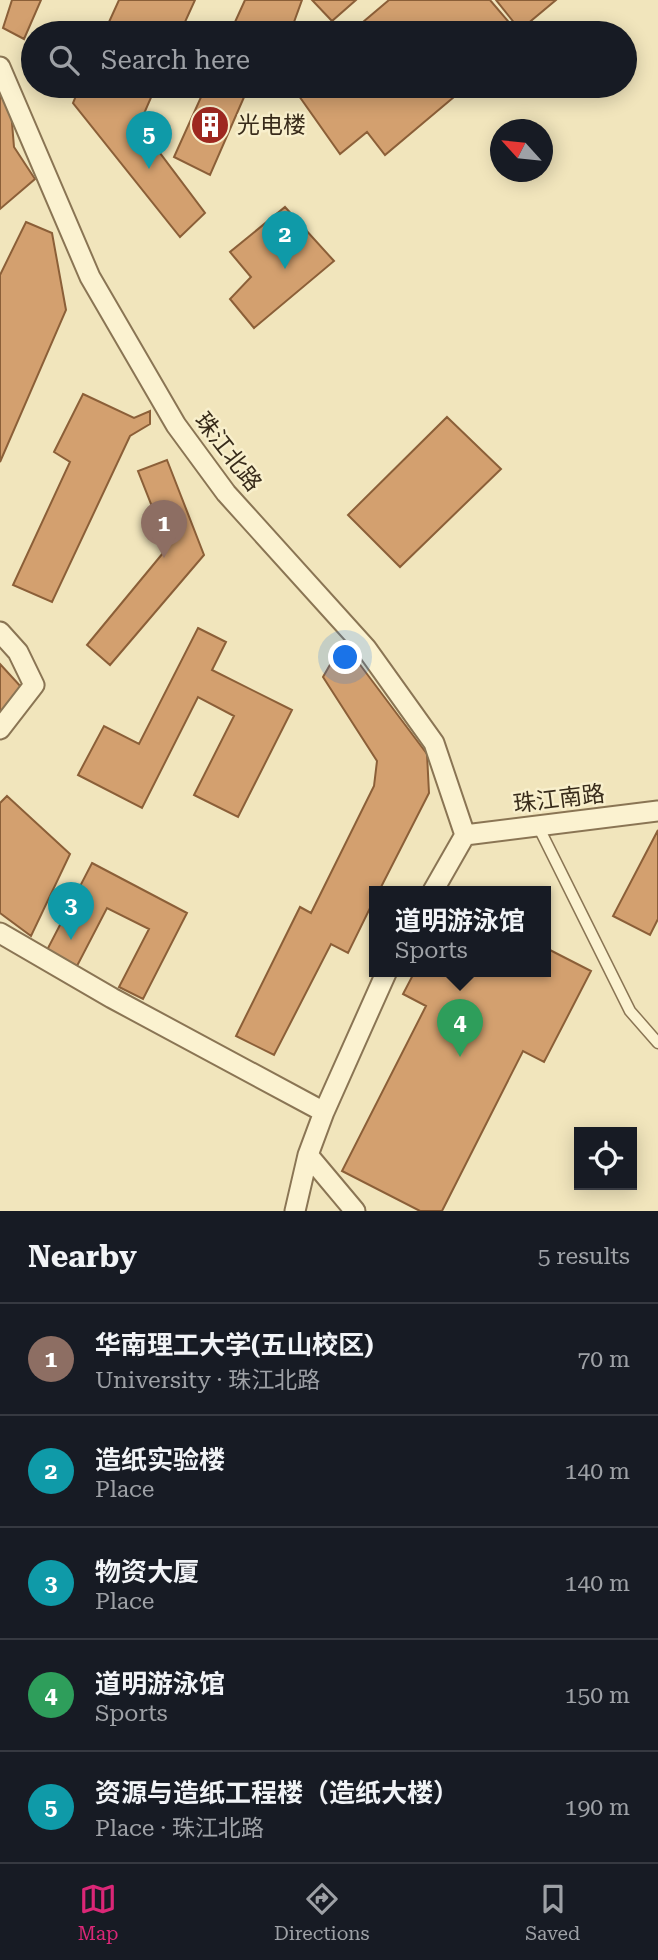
<!DOCTYPE html>
<html lang="en">
<head>
<meta charset="utf-8">
<style>
	body { margin:0; font-family:"Roboto Serif","Noto Sans SC",serif; background:#20242c; color:#f1f3f6 }
	.controls { position:absolute; right:21px; bottom:21px; display:grid; overflow:hidden; border-radius:0px; box-shadow:0 4px 18px #0003 }
	.controls button { width:63px; height:63px; display:grid; place-items:center; padding:0; border:0; border-bottom:2px solid #363941; background:#171b24; color:#f1f3f6; font:35px sans-serif }
	.compass { position:absolute; left:490px; top:119px; width:63px; height:63px; border-radius:50%; background:#171b24; box-shadow:0 4px 18px #0003; rotate:297deg }
	.you { position:absolute; left:346px; top:658px; width:24px; height:24px; margin:-18px; border:5px solid #fff; border-radius:50%; background:#1a73e8; box-shadow:0 0 0 10px #1a73e833 }
	.badge { display:grid; place-items:center; width:46px; height:46px; border-radius:50%; background:#db2777; color:#fff; font-size:23px; font-weight:700 }
	.pin { position:absolute; translate:-50% -58px; filter:drop-shadow(0 2px 4px #0008) }
	.pin::after { content:''; position:absolute; top:37px; width:24px; height:21px; background:inherit; clip-path:polygon(0 0,100% 0,50% 100%) }
	.popup { position:absolute; left:369px; top:886px; width:182px; height:91px; box-sizing:border-box; display:grid; place-content:center; border-radius:0px; background:#171b24; filter:drop-shadow(0 2px 5px #0005); font-size:23px; white-space:nowrap; color:#9ea1a6 }
	.popup b { font-size:26px; color:#f1f3f6 }
	.popup::after { content:''; position:absolute; left:50%; top:100%; margin-left:-14px; border:14px solid transparent; border-top-color:#171b24 }
	.list { margin:0; padding:0; list-style:none }
	h2 { display:flex; justify-content:space-between; align-items:center; height:91px; margin:0; padding:0 28px; font-size:30px }
	h2 small { font-size:23px; font-weight:400; color:#9ea1a6 }
	.list li { display:grid; grid-template-columns:46px 1fr auto; gap:21px; align-items:center; box-sizing:border-box; height:112px; padding:0 28px; border-top:2px solid #363941 }
	.list b { display:block; font-size:26px; white-space:nowrap }
	.list p { margin:0; font-size:23px; white-space:nowrap; color:#9ea1a6 }
	.list em { font-size:23px; font-style:normal; color:#9ea1a6 }
	.icon { flex:none; width:38px; height:38px; fill:none; stroke:currentColor; stroke-width:2; stroke-linecap:round; stroke-linejoin:round }
	.map { position:relative; flex:none; width:658px; height:1211px; overflow:hidden }
	.search { position:absolute; background:#171b24; box-shadow:0 4px 18px #0003; left:21px; right:21px; top:21px; height:77px; display:flex; align-items:center; gap:18px; box-sizing:border-box; padding:0 24px; border-radius:38px; color:#9ea1a6; font-size:26px }
	.sheet { height:651px; background:#171b24 }
	nav { display:flex; justify-content:space-around; align-items:center; box-sizing:border-box; height:98px; border-top:2px solid #363941; background:#171b24; font-size:19px; color:#9ea1a6 }
	nav a { display:grid; justify-items:center; gap:4px }
	nav .on { color:#db2777 }
	.map>svg:first-child { display:block }
	.building { fill:#d3a06f; stroke:#8b5f38; stroke-width:2 }
	.lines { fill:none; stroke-linecap:round; stroke-linejoin:round }
	.service-casing { stroke:#8a7554; stroke-width:13 }
	.minor-casing { stroke:#8a7554; stroke-width:23 }
	.service { stroke:#fbf2d0; stroke-width:10 }
	.minor { stroke:#fbf2d0; stroke-width:19 }
	.labels { text-anchor:middle; dominant-baseline:central; stroke-width:5; stroke-linejoin:round; paint-order:stroke }
	.poi-label { font-size:23px; fill:#382b1a; stroke:#f8efcc; text-anchor:start }
	.street-label { font-size:23px; fill:#382b1a; stroke:#f8efcc }
</style>
</head>
<body>
<div class="map">
<svg width="658" height="1211" viewBox="0 0 658 1211">
	<rect width="100%" height="100%" fill="#f1e5bc"/>
	<!-- building -->
	<path class="building" d="M 12,0 L 41,0 L 24,39 L 3,28 Z
		M 119,0 L 195,0 L 180,33 L 104,33 Z
		M 245,0 L 302,0 L 290,33 L 230,33 Z
		M 312,0 L 356,0 L 332,21 Z
		M 389,0 L 490,0 L 518,33 L 350,33 Z
		M 496,0 L 556,0 L 520,30 Z
		M 80,86 L 156,86 L 139,125 L 205,213 L 180,237 L 73,103 Z
		M 206,86 L 270,86 L 267,92 L 248,88 L 210,175 L 174,157 Z
		M 292,86 L 467,86 L 385,155 L 367,132 L 340,154 Z
		M 0,89 L 11,111 L 14,147 L 35,179 L 0,209 Z
		M 285,207 L 334,261 L 254,328 L 230,299 L 251,277 L 230,252 Z
		M 26,222 L 52,233 L 66,310 L 0,462 L 0,275 Z
		M 83,394 L 134,418 L 150,411 L 150,424 L 130,436 L 52,602 L 13,585 L 70,462 L 54,452 Z
		M 447,417 L 501,469 L 400,567 L 348,515 Z
		M 167,460 L 204,555 L 110,665 L 87,645 L 168,547 L 138,471 Z
		M 198,628 L 226,642 L 212,670 L 292,710 L 238,817 L 194,795 L 234,716 L 198,697 L 142,808 L 78,775 L 104,726 L 139,744 Z
		M 343,642 L 427,754 L 429,793 L 379,891 L 374,891 L 374,900 L 348,953 L 331,944 L 274,1055 L 236,1036 L 300,907 L 311,913 L 374,786 L 377,761 L 323,677 Z
		M 0,664 L 23,689 L 0,713 Z
		M 7,796 L 70,854 L 31,936 L 0,913 L 0,803 Z
		M 658,830 L 658,919 L 650,935 L 613,916 Z
		M 92,863 L 187,913 L 143,999 L 119,987 L 149,929 L 107,908 L 77,966 L 47,950 Z
		M 546,948 L 591,971 L 544,1062 L 523,1051 L 442,1211 L 420,1211 L 342,1171 L 426,1006 L 403,994 L 415,971 L 546,971 Z"/>
	<g class="lines">
		<defs>
			<path id="service" d="M 538,826 L 630,1011 L 658,1043"/>
			<path id="minor" d="M 0,67 L 90,277 L 176,425 L 226,493 L 366,648 L 434,743 L 465,835
				M 0,632 L 18,652 L 34,685 L 0,729
				M 465,835 L 658,811
				M 433,891 L 465,835
				M 0,933 L 112,998 L 324,1112
				M 308,1155 L 355,1211
				M 295,1211 L 308,1155 L 324,1112 L 387,971"/>
		</defs>
		<!-- service casing -->
		<use href="#service" class="service-casing"/>
		<!-- minor casing -->
		<use href="#minor" class="minor-casing"/>
		<!-- service -->
		<use href="#service" class="service"/>
		<!-- minor -->
		<use href="#minor" class="minor"/>
	</g>
	<!-- icons -->
	<defs>
		<symbol id="building-disc" viewBox="-11 -11 22 22"><circle r="9.5" fill="#9e2820" stroke="#f8efcc"/><path d="M-4-6H4V6H1V3H-1V6H-4ZM-2.5-4.3h1.7v1.8h-1.7ZM.8-4.3h1.7v1.8H.8ZM-2.5-1h1.7V.8h-1.7ZM.8-1h1.7V.8H.8Z" fill="#fff"/></symbol>
	</defs>
	<g fill-rule="evenodd">
		<use href="#building-disc" x="188" y="103" width="44" height="44"/>
	</g>
	<g class="labels">
		<!-- poi labels -->
		<g class="poi-label">
			<text x="237" y="125">光电楼</text>
		</g>
		<!-- street labels -->
		<g class="street-label">
			<text transform="translate(228 452) rotate(52)">珠江北路</text>
			<text transform="translate(559 799) rotate(-7)">珠江南路</text>
		</g>
	</g>
</svg>
<div class="controls">
<button><svg class="icon" aria-label="locate" viewBox="0 0 24 24"><circle cx="12" cy="12" r="6"/><path d="M12 2v4M12 18v4M2 12h4M18 12h4"/></svg></button>
</div>
<svg class="compass" viewBox="-18 -18 36 36"><path d="M0-13l5 13h-10z" fill="#e53935"/><path d="M0 13l5-13h-10z" fill="#9ea1a6"/></svg>
<div class="you"></div>
<div class="pin badge" style="left:164px;top:558px;background:#8d6e63">1</div>
<div class="pin badge" style="left:285px;top:269px;background:#0f9aa8">2</div>
<div class="pin badge" style="left:71px;top:940px;background:#0f9aa8">3</div>
<div class="pin badge" style="left:460px;top:1057px;background:#2e9e5b">4</div>
<div class="popup"><b>道明游泳馆</b>Sports</div>
<div class="pin badge" style="left:149px;top:169px;background:#0f9aa8">5</div>
<div class="search"><svg class="icon" aria-label="search" viewBox="0 0 24 24"><circle cx="10" cy="10" r="6"/><path d="M15 15l6 6"/></svg>Search here</div>
</div>
<section class="sheet">
<h2>Nearby<small>5 results</small></h2>
<ul class="list">
<li><span class="badge" style="background:#8d6e63">1</span><div><b>华南理工大学(五山校区)</b><p>University · 珠江北路</p></div><em>70 m</em></li>
<li><span class="badge" style="background:#0f9aa8">2</span><div><b>造纸实验楼</b><p>Place</p></div><em>140 m</em></li>
<li><span class="badge" style="background:#0f9aa8">3</span><div><b>物资大厦</b><p>Place</p></div><em>140 m</em></li>
<li><span class="badge" style="background:#2e9e5b">4</span><div><b>道明游泳馆</b><p>Sports</p></div><em>150 m</em></li>
<li><span class="badge" style="background:#0f9aa8">5</span><div><b>资源与造纸工程楼（造纸大楼）</b><p>Place · 珠江北路</p></div><em>190 m</em></li>
</ul>
</section>
<nav>
<a class="on"><svg class="icon" aria-label="map" viewBox="0 0 24 24"><path d="M3 6l6-2 6 2 6-2v14l-6 2-6-2-6 2zM9 4v14M15 6v14"/></svg>Map</a>
<a><svg class="icon" aria-label="directions" viewBox="0 0 24 24"><path d="M12 3l9 9-9 9-9-9zM9 14v-3h6M13 9l2 2-2 2"/></svg>Directions</a>
<a><svg class="icon" aria-label="saved" viewBox="0 0 24 24"><path d="M7 4h10v16l-5-4-5 4z"/></svg>Saved</a>
</nav>
</body>
</html>
